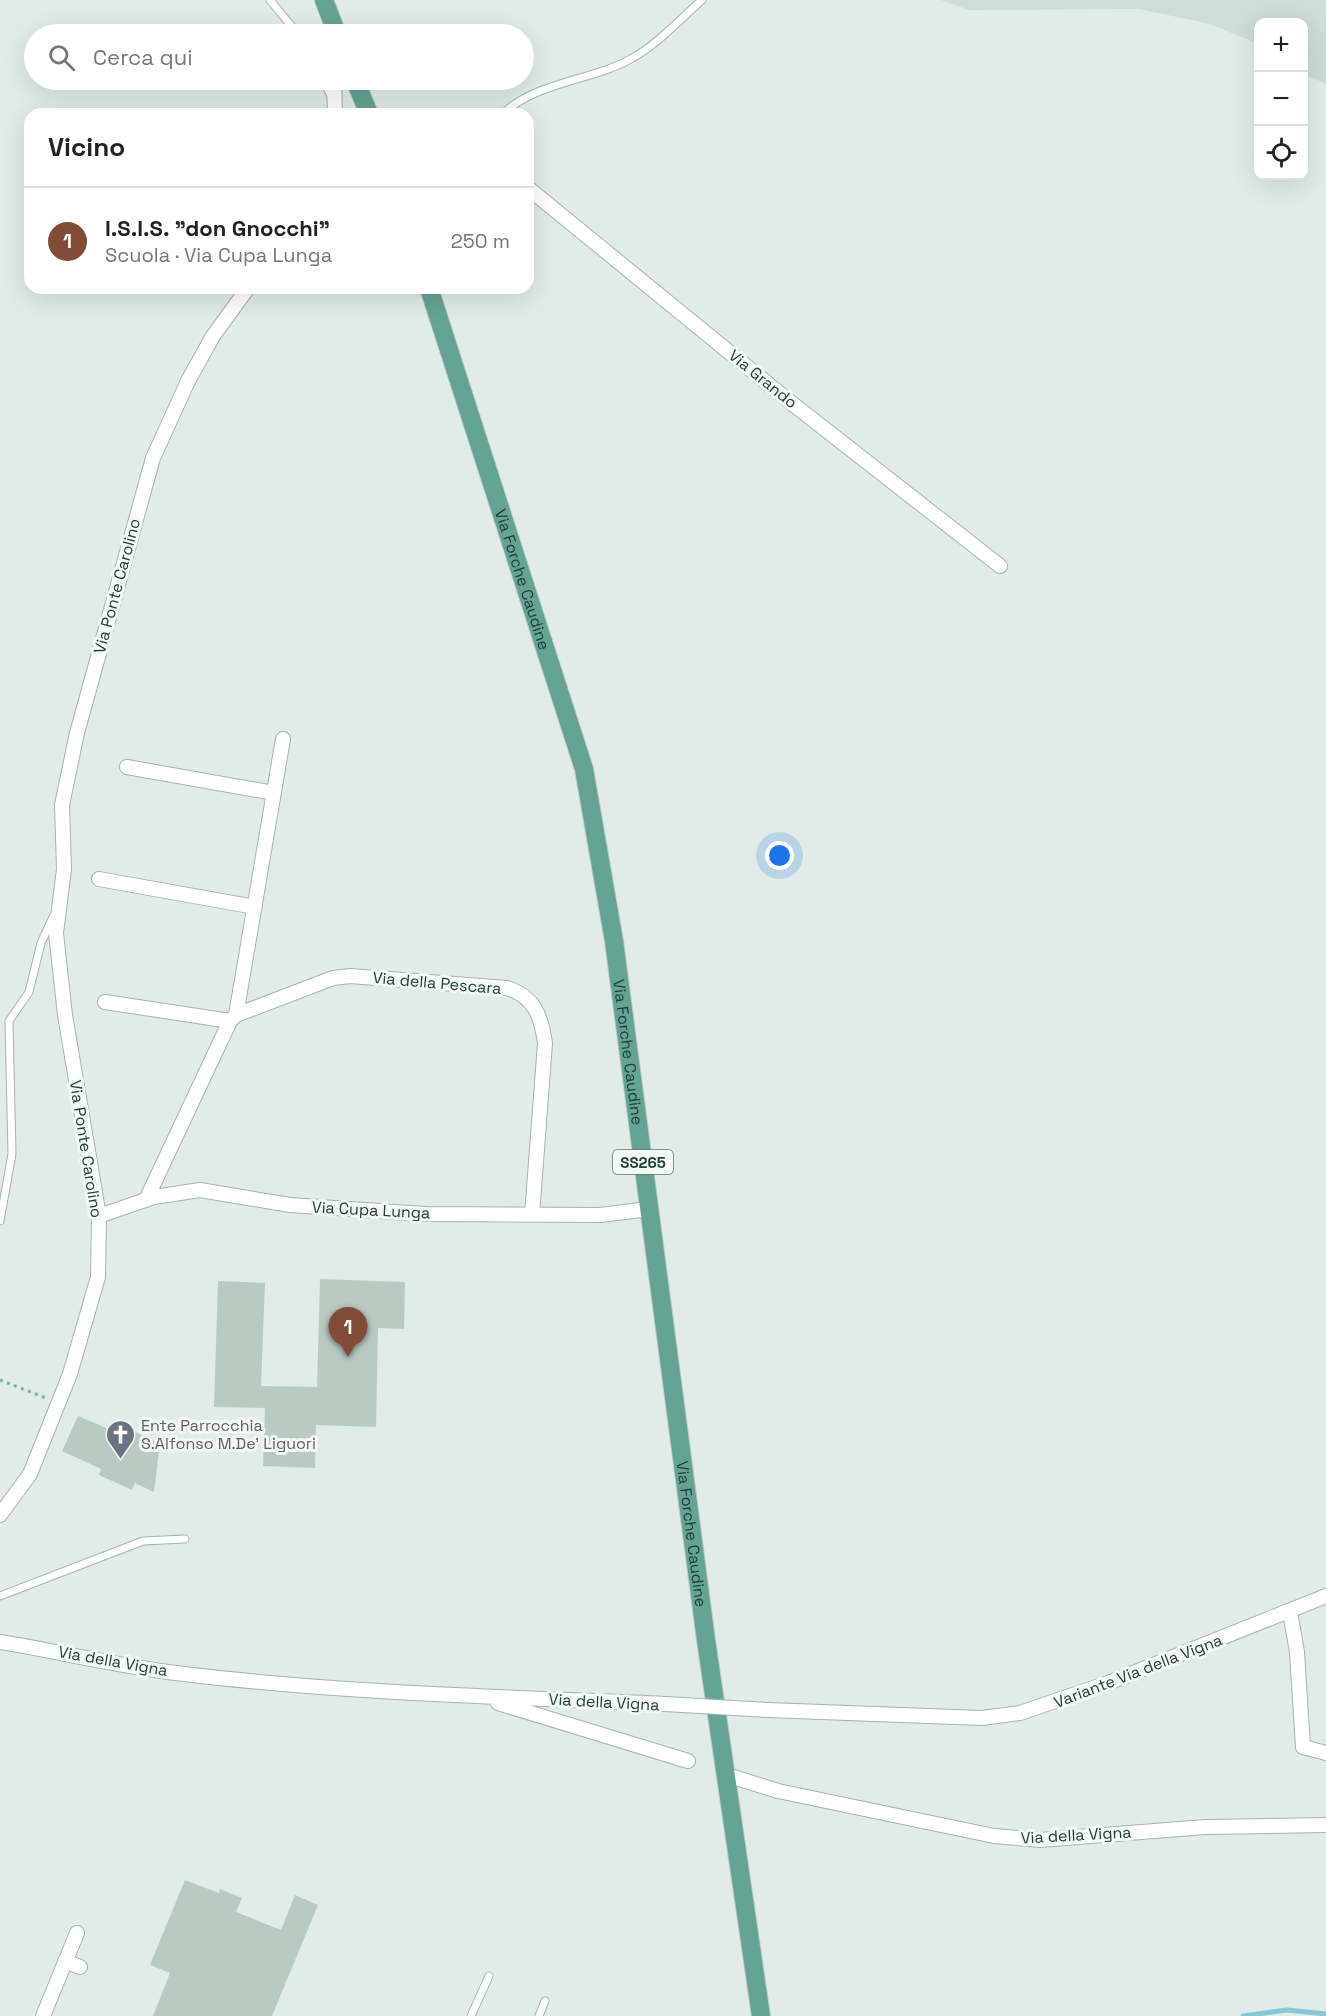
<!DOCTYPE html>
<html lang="it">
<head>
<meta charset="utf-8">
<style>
	body { margin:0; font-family:"Space Grotesk",sans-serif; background:#f2f2f2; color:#222 }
	.controls { position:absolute; right:18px; top:18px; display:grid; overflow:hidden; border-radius:12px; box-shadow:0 6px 24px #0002 }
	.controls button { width:54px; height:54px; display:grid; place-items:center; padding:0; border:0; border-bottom:2px solid #e0e0e0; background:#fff; color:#222; font:30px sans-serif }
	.you { position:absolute; left:780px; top:856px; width:21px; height:21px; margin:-15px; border:4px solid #fff; border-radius:50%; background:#1a73e8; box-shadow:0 0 0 9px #1a73e833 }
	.badge { display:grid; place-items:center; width:39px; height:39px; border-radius:50%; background:#824b38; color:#fff; font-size:20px; font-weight:700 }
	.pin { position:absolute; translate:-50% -50px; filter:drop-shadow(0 2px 3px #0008) }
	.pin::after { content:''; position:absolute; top:32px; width:21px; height:18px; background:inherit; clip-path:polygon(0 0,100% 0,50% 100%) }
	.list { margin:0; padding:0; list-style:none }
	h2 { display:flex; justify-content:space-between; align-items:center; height:78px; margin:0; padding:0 24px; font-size:26px }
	h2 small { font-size:20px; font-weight:400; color:#767676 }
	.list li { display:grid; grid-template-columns:39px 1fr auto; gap:18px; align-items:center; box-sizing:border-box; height:108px; padding:0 24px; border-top:2px solid #e0e0e0 }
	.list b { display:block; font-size:22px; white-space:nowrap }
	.list p { margin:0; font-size:20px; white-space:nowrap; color:#767676 }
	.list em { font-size:20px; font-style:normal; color:#767676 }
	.icon { flex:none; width:33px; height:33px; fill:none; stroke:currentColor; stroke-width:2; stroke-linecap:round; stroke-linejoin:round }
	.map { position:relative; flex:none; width:1326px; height:2016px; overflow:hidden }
	.search { position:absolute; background:#fff; box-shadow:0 6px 24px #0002; left:24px; top:24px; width:510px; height:66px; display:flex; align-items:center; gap:15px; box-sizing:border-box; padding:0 21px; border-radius:33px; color:#767676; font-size:22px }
	.panel { position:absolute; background:#fff; box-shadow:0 6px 24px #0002; left:24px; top:108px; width:510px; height:186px; border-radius:18px }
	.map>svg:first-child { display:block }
	.built { fill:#cfdcd7 }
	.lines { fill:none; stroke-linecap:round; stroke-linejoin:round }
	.stream { stroke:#87c8d4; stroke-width:5 }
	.building { fill:#b9cac3 }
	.service-casing { stroke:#a4b4af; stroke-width:9 }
	.minor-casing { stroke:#a4b4af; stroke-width:16 }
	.primary-casing { stroke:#c1c9c7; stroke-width:20 }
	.path { stroke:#80b1a2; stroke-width:3; stroke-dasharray:3 4.5; stroke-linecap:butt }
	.service { stroke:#fff; stroke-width:7 }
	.minor { stroke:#fff; stroke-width:14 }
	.primary { stroke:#64a494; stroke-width:18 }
	.minor-bridge-casing { stroke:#a4b4af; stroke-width:16; stroke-linecap:butt }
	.minor-bridge { stroke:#fff; stroke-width:14 }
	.labels { text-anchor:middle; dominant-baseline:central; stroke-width:6; stroke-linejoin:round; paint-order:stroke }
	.shield { fill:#f2f9f5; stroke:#60766f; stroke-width:1.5 }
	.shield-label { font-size:15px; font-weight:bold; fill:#213e36 }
	.street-label { font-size:16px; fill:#213e36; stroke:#f2f9f5 }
	.worship-label { font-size:16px; fill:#5b616d; stroke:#f2f9f5; text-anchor:start }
</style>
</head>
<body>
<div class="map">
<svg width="1326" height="2016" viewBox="0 0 1326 2016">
	<rect width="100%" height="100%" fill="#e1ece8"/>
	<!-- built -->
	<path class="built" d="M 941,0 L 1326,0 L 1326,84 L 1304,74 L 1304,22 L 1258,22 L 1258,44 L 1210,24 L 1139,9 L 969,10 Z"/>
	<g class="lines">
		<!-- stream -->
		<path class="stream" d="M 1243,2016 L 1287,2010 L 1326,2014"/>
	</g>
	<!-- building -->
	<path class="building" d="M 320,1279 L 405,1282 L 404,1329 L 378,1328 L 376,1427 L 316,1425 L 315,1468 L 263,1466 L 265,1408 L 214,1407 L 218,1281 L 265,1283 L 261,1386 L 317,1387 Z
		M 78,1416 L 116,1432 L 119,1425 L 160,1443 L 154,1492 L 135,1483 L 132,1490 L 99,1475 L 101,1469 L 62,1451 Z
		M 185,1880 L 219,1893 L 220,1889 L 242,1898 L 236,1912 L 281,1930 L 295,1895 L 318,1905 L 272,2016 L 153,2016 L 170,1973 L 150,1965 Z"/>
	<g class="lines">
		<defs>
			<path id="service" d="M 270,0 L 298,34
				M 323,80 L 331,96
				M 503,114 C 534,82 597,80 634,57 C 659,43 680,19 702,0
				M 0,1221 L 12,1154 L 9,1021 L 29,992 L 41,943 L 54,915
				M 0,1596 L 143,1541 L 185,1539
				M 471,2016 L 489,1976
				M 539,2016 L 545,2001"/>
			<path id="minor" d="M 334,80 L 335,114
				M 528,188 L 789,401 L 1000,566
				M 127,767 L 274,793
				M 99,879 L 255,907
				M 105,1002 L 230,1021
				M 236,1015 L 283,739
				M 146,1200 L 230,1021 L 236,1015 L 333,978 L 350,976 L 507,988 C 535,997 541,1016 545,1043 L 532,1215
				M 99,1216 L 154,1197 L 200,1190 L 290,1205 L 425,1214 L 600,1215 L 649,1209
				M 0,1515 L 30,1474 L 70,1374 L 98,1277 L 99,1216 L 65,1015 L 56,933 L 64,869 L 62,805 L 77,733 L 153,458 L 188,381 L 213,336 L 248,288
				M 1290,1612 L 1297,1652 L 1303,1747 L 1326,1753
				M 0,1642 C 61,1652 122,1667 184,1674 C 343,1693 505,1697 665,1704
				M 498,1703 L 688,1761
				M 768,1710 L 982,1718 L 1020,1713 L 1108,1683 L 1326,1596
				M 724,1774 L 778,1791 L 994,1836 L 1040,1840 L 1205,1827 L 1326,1825
				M 65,1961 L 80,1967
				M 43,2016 L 77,1933"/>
			<g id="primary">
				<path d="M 324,0 L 337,34"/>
				<path d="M 355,80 L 369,114"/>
				<path id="s1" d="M 429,288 L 584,769 L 614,941 L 706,1640 L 761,2016"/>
			</g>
		</defs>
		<!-- service casing -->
		<use href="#service" class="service-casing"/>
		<!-- minor casing -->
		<use href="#minor" class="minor-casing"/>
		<!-- primary casing -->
		<use href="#primary" class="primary-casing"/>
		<!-- path -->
		<path class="path" d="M 0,1380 L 46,1398"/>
		<!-- service -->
		<use href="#service" class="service"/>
		<!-- minor -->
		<use href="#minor" class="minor"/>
		<!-- primary -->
		<use href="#primary" class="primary"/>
		<defs>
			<path id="minor-bridge" d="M 665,1704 L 768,1710"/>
		</defs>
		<!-- minor-bridge casing -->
		<use href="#minor-bridge" class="minor-bridge-casing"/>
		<!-- minor-bridge -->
		<use href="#minor-bridge" class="minor-bridge"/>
	</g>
	<!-- icons -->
	<defs>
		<symbol id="church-pin" viewBox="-11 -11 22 30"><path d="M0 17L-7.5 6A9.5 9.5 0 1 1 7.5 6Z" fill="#6b7280" stroke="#f2f9f5"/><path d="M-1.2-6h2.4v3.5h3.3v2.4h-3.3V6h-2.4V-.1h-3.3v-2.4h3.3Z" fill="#fff"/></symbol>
	</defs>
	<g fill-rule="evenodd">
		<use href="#church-pin" x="104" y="1418" width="33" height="45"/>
	</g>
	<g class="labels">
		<!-- shield labels -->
		<rect class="shield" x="613" y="1150" width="60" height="24" rx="4.5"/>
		<g class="shield-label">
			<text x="643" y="1162">SS265</text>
		</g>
		<!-- street labels -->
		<g class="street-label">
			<text transform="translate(763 379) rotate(39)">Via Grando</text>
			<text stroke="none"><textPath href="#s1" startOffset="306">Via Forche Caudine</textPath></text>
			<text transform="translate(117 586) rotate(-75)">Via Ponte Carolino</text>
			<text transform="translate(437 983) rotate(5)">Via della Pescara</text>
			<text stroke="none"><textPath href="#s1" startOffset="792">Via Forche Caudine</textPath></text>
			<text transform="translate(86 1149) rotate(81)">Via Ponte Carolino</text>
			<text transform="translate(371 1210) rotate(3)">Via Cupa Lunga</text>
			<text stroke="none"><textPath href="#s1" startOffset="1278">Via Forche Caudine</textPath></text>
			<text transform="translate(113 1661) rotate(10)">Via della Vigna</text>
			<text transform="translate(1138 1671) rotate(-21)">Variante Via della Vigna</text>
			<text transform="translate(604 1702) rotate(3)">Via della Vigna</text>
			<text transform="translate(1076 1835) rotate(-3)">Via della Vigna</text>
		</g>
		<!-- worship labels -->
		<g class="worship-label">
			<text x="141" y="1425">Ente Parrocchia<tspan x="141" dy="18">S.Alfonso M.De' Liguori</tspan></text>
		</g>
	</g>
</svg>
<div class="controls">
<button>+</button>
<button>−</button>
<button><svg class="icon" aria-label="locate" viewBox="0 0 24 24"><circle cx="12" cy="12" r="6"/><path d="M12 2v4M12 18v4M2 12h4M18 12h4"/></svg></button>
</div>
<div class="you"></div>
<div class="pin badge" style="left:348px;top:1357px">1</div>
<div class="search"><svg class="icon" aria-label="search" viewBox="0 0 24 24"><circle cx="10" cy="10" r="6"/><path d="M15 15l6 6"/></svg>Cerca qui</div>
<section class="panel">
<h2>Vicino<small></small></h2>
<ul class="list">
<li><span class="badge">1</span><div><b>I.S.I.S. &quot;don Gnocchi&quot;</b><p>Scuola · Via Cupa Lunga</p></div><em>250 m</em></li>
</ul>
</section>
</div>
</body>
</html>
